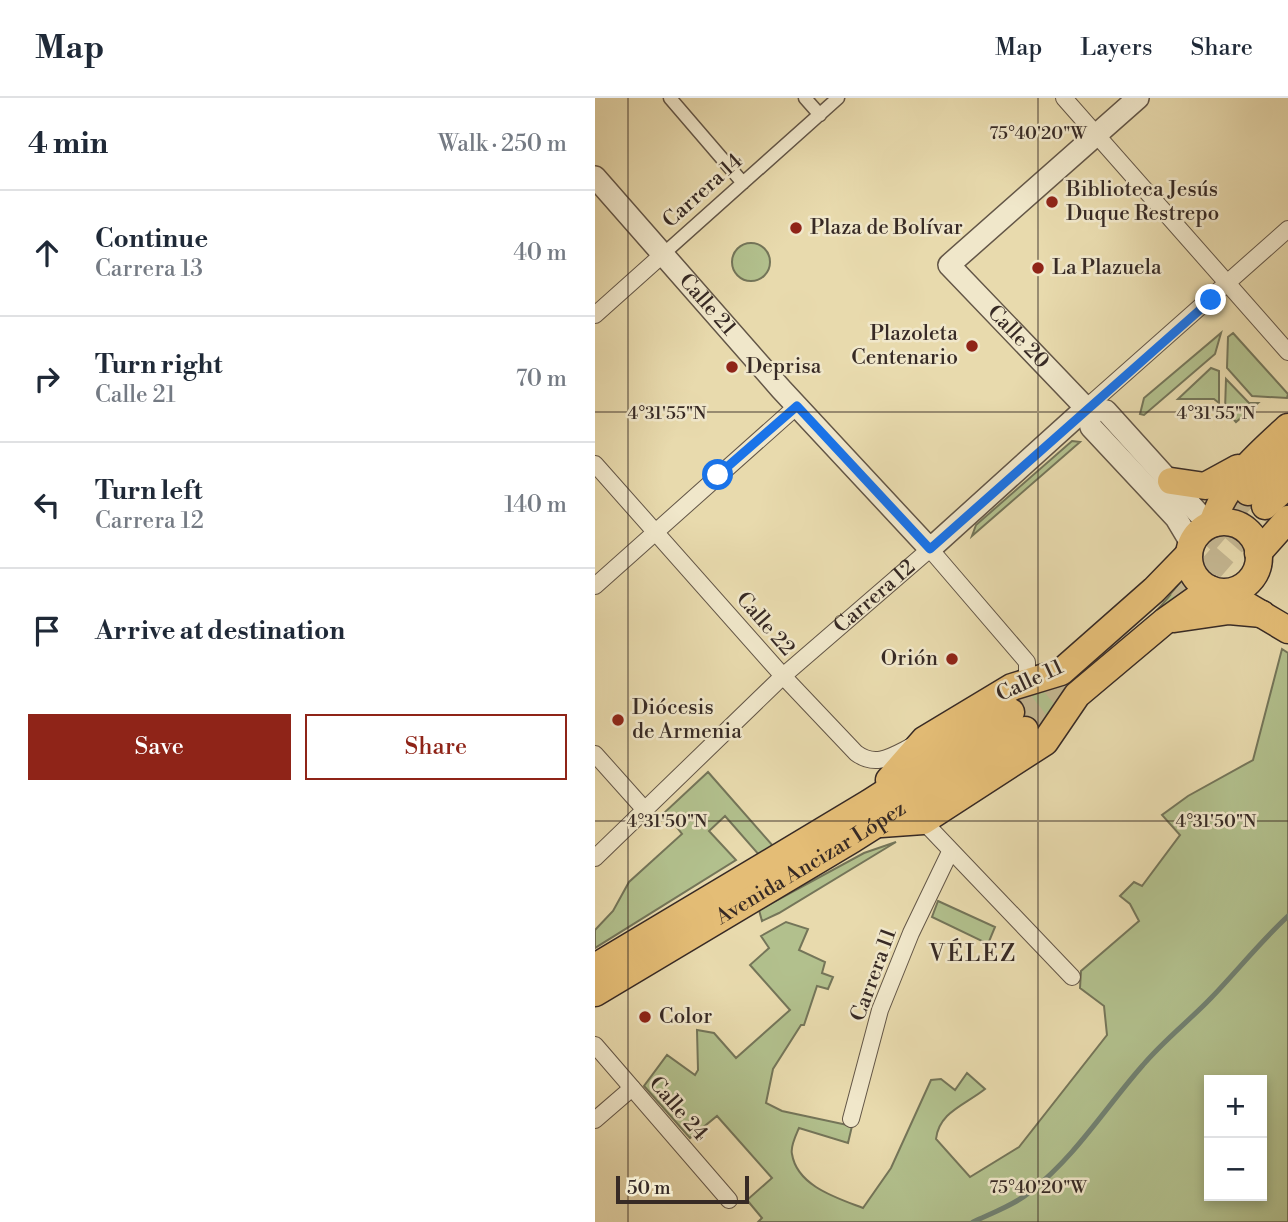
<!DOCTYPE html>
<html lang="en">
<head>
<meta charset="utf-8">
<style>
	body { margin:0; font-family:"Libre Bodoni",serif; background:#f6f6f7; color:#1f2937 }
	.controls { position:absolute; right:21px; bottom:21px; display:grid; overflow:hidden; border-radius:0px; box-shadow:0 4px 10px #0003 }
	.controls button { width:63px; height:63px; display:grid; place-items:center; padding:0; border:0; border-bottom:2px solid #e0e1e3; background:#fff; color:#1f2937; font:35px sans-serif }
	.scale { position:absolute; left:21px; bottom:18px; width:133px; box-sizing:border-box; padding-left:7px; border:4px solid #372a25; border-top:0; font-size:19px; line-height:24px; white-space:nowrap; color:#372a25; -webkit-text-stroke:5px #f0e7ca; paint-order:stroke }
	.stop { position:absolute; width:21px; height:21px; margin:-16px; border:5px solid #1a73e8; border-radius:50%; background:#fff }
	.stop.end { background:#1a73e8; border-color:#fff; box-shadow:0 2px 7px #0008 }
	.list { margin:0; padding:0; list-style:none }
	h2 { display:flex; justify-content:space-between; align-items:center; height:91px; margin:0; padding:0 28px; font-size:30px }
	h2 small { font-size:23px; font-weight:400; color:#747a83 }
	.list li { display:grid; grid-template-columns:46px 1fr auto; gap:21px; align-items:center; box-sizing:border-box; height:126px; padding:0 28px; border-top:2px solid #e0e1e3 }
	.list b { display:block; font-size:26px; white-space:nowrap }
	.list p { margin:0; font-size:23px; white-space:nowrap; color:#747a83 }
	.list em { font-size:23px; font-style:normal; color:#747a83 }
	.actions { display:flex; gap:14px; padding:21px 28px }
	.actions a { flex:1; padding:16px 0; border:2px solid #8f2418; border-radius:0px; text-align:center; font-size:24px; color:#8f2418 }
	.actions .main { background:#8f2418; color:#fff }
	.icon { flex:none; width:38px; height:38px; fill:none; stroke:currentColor; stroke-width:2; stroke-linecap:round; stroke-linejoin:round }
	.map { position:relative; flex:none; width:693px; height:1124px; overflow:hidden }
	header { display:flex; align-items:center; gap:42px; box-sizing:border-box; height:98px; padding:0 35px; background:#fff; border-bottom:2px solid #e0e1e3 }
	header strong { font-size:33px }
	nav { display:flex; gap:38px; margin-inline-start:auto; font-size:24px }
	main { display:flex }
	aside { flex:1; background:#fff }
	.map>svg:first-child { display:block }
	.green { fill:#b2c08d; stroke:#747559; stroke-width:2; fill-rule:evenodd }
	.lines { fill:none; stroke-linecap:round; stroke-linejoin:round }
	.stream { stroke:#718172; stroke-width:5 }
	.primary-tunnel { stroke:#c5b792; stroke-width:26; stroke-dasharray:26 13; stroke-linecap:butt }
	.pedestrian-casing { stroke:#635647; stroke-width:15 }
	.minor-casing { stroke:#635647; stroke-width:18 }
	.tertiary-casing { stroke:#635647; stroke-width:24 }
	.primary-casing { stroke:#372a25; stroke-width:29 }
	.pedestrian { stroke:#f0e7ca; stroke-width:12 }
	.minor { stroke:#f0e7ca; stroke-width:16 }
	.tertiary { stroke:#f0e7ca; stroke-width:21 }
	.primary { stroke:#e4bd76; stroke-width:26 }
	.route { stroke:#1a73e8; stroke-width:9 }
	.ticks { fill:none; stroke:#372a25; stroke-width:2; stroke-opacity:0.45 }
	.poi-dot { fill:#8f2418; stroke:#f0e7ca; stroke-width:2.5 }
	.labels { text-anchor:middle; dominant-baseline:central; stroke-width:5; stroke-linejoin:round; paint-order:stroke }
	.poi-label { font-size:21px; fill:#372a25; stroke:#f0e7ca; text-anchor:start }
	.street-label { font-size:21px; fill:#372a25; stroke:#f0e7ca }
	.neighbourhood-label { font-size:23px; letter-spacing:2px; fill:#372a25; stroke:#f0e7ca }
	.ticks-label { font-size:18px; text-anchor:middle; fill:#372a25; stroke:#f0e7ca; stroke-width:5; stroke-linejoin:round; paint-order:stroke }
</style>
</head>
<body>
<header>
<strong>Map</strong>
<nav><a>Map</a><a>Layers</a><a>Share</a></nav>
</header>
<main>
<aside>
<h2>4 min<small>Walk · 250 m</small></h2>
<ul class="list">
<li><svg class="icon" aria-label="ahead" viewBox="0 0 24 24"><path d="M12 20V5M6 11l6-6 6 6"/></svg><div><b>Continue</b><p>Carrera 13</p></div><em>40 m</em></li>
<li><svg class="icon" aria-label="right" viewBox="0 0 24 24"><path d="M7 20v-9h11M14 6l5 5-5 5"/></svg><div><b>Turn right</b><p>Calle 21</p></div><em>70 m</em></li>
<li><svg class="icon" aria-label="left" viewBox="0 0 24 24"><path d="M17 20v-9H6M10 6l-5 5 5 5"/></svg><div><b>Turn left</b><p>Carrera 12</p></div><em>140 m</em></li>
<li><svg class="icon" aria-label="arrive" viewBox="0 0 24 24"><path d="M6 21V4h12l-3 4 3 4H6"/></svg><div><b>Arrive at destination</b></div></li>
</ul>
<div class="actions"><a class="main">Save</a><a>Share</a></div>
</aside>
<div class="map">
<svg width="693" height="1124" viewBox="0 0 693 1124">
	<rect width="100%" height="100%" fill="#e8daad"/>
	<filter id="stains"><feTurbulence type="fractalNoise" baseFrequency=".00286" numOctaves="4"/><feColorMatrix values="0 0 0 0 .2 0 0 0 0 .09 0 0 0 0 .02 0 0 0 .5 -.17"/></filter>
	<radialGradient id="worn" r=".72"><stop offset=".6" stop-color="#630" stop-opacity="0"/><stop offset="1" stop-color="#630" stop-opacity=".3"/></radialGradient>
	<!-- green -->
	<path class="green" d="M137 164a19 19 0 1 1 38 0a19 19 0 1 1-38 0Z
		M 626,235 L 620,256 L 549,317 L 545,316 L 549,300 Z
		M 638,235 L 693,296 L 692,300 L 657,298 L 632,270 L 633,239 Z
		M 616,270 L 624,273 L 624,305 L 619,301 L 583,301 Z
		M 631,281 L 654,305 L 663,305 L 641,324 L 630,312 Z
		M 477,343 L 485,344 L 377,438 L 381,427 Z
		M 589,479 L 597,488 L 564,514 L 447,629 L 426,595 C 440,592 455,590 468,585 C 505,573 567,511 589,479 Z
		M 687,551 L 693,555 L 693,1124 L 163,1124 L 167,1120 L 152,1102 L 177,1080 L 122,1018 L 95,1040 L 49,988 L 72,957 L 100,977 L 103,972 L 102,932 L 119,935 L 141,960 L 195,912 L 155,867 L 174,850 L 166,838 L 191,824 L 213,831 L 204,852 L 230,864 L 227,875 L 238,879 L 233,891 L 222,888 L 209,927 L 206,927 L 178,971 L 171,1005 L 187,1013 L 257,1028 L 253,1045 L 204,1030 C 201,1037 195,1049 197,1056 C 202,1088 242,1100 268,1110 L 296,1070 L 336,982 L 346,981 L 360,992 L 372,975 L 390,991 C 370,1007 344,1014 341,1041 L 375,1079 L 424,1049 L 512,937 L 509,908 L 485,890 L 486,873 L 544,823 L 535,806 L 525,798 L 539,784 L 547,788 L 585,737 L 567,717 L 593,698 L 658,662 ZM 614,982 L 667,982 L 667,1098 L 614,1098 Z
		M 113,674 L 186,757 L 172,766 L 130,718 L 114,733 L 141,762 L 0,850 L 0,832 L 18,813 L 34,784 L 87,736 L 70,714 Z
		M 301,744 L 184,815 L 167,823 L 164,812 L 269,755 Z
		M 343,803 L 400,829 L 393,846 L 337,819 Z"/>
	<g class="lines">
		<!-- stream -->
		<path class="stream" d="M 378,1124 C 397,1115 419,1107 435,1094 C 481,1058 510,1010 548,967 C 569,942 594,923 616,900 C 642,873 665,844 693,818"/>
		<!-- primary-tunnel -->
		<path class="primary-tunnel" d="M 583,475 L 653,394
			M 586,505 L 670,408
			M 416,614 L 470,574
			M 430,632 L 482,593"/>
		<defs>
			<path id="pedestrian" d="M 75,0 L 148,85
				M 210,0 L 225,17
				M 66,158 L 243,0"/>
			<g id="minor">
				<path d="M 469,0 L 693,254"/>
				<path d="M 0,217 L 66,158"/>
				<path d="M 491,310 L 693,131"/>
				<path d="M 0,366 L 188,578 L 261,655 C 281,670 297,658 317,648"/>
				<path d="M 0,488 L 202,308"/>
				<path d="M 0,656 L 50,712"/>
				<path d="M 328,723 L 477,879"/>
				<path id="s1" d="M 0,760 L 188,578 L 335,451 L 432,564 L 432,578 L 424,586"/>
				<path d="M 0,947 L 134,1102"/>
				<path d="M 256,1021 L 285,912 L 316,835 L 355,754"/>
				<path d="M 0,1022 L 37,990"/>
			</g>
			<g id="tertiary">
				<path id="s2" d="M 543,0 L 354,167 L 491,310 L 496,329 L 581,420 L 596,445"/>
				<path id="s3" d="M 0,79 L 186,291 L 335,451 L 491,310"/>
				<path d="M 491,310 L 511,313 L 614,427"/>
			</g>
			<g id="primary">
				<path d="M 576,383 L 610,388 L 643,370"/>
				<path d="M 653,394 L 693,357"/>
				<path d="M 670,408 L 693,387"/>
				<circle cx="629" cy="459" r="35"/>
				<path d="M 617,426 C 630,385 662,357 693,329"/>
				<path d="M 663,455 L 693,421"/>
				<path d="M 651,507 L 693,532"/>
				<path d="M 579,521 L 634,513 L 667,516"/>
				<path d="M 294,682 L 329,642 L 417,589 L 466,574 L 559,492 L 594,456"/>
				<path d="M 286,726 L 328,723 L 450,644 L 482,597 L 570,523 L 615,491"/>
				<path d="M 0,869 L 274,705 L 416,614"/>
				<path id="s4" d="M 0,895 L 258,741 L 430,632"/>
			</g>
		</defs>
		<!-- pedestrian casing -->
		<use href="#pedestrian" class="pedestrian-casing"/>
		<!-- minor casing -->
		<use href="#minor" class="minor-casing"/>
		<!-- tertiary casing -->
		<use href="#tertiary" class="tertiary-casing"/>
		<!-- primary casing -->
		<use href="#primary" class="primary-casing"/>
		<!-- pedestrian -->
		<use href="#pedestrian" class="pedestrian"/>
		<!-- minor -->
		<use href="#minor" class="minor"/>
		<!-- tertiary -->
		<use href="#tertiary" class="tertiary"/>
		<!-- primary -->
		<use href="#primary" class="primary"/>
	</g>
	<g class="lines">
		<!-- route -->
		<path class="route" d="M 123,377 L 202,308 L 335,451 L 616,202"/>
	</g>
	<!-- ticks -->
	<path class="ticks" d="M 33,0 L 33,1124M 443,0 L 443,1124M 0,314 L 693,314M 0,723 L 693,723"/>
	<!-- markers -->
	<g class="poi-dot">
		<circle cx="457" cy="104" r="7"/>
		<circle cx="201" cy="130" r="7"/>
		<circle cx="443" cy="170" r="7"/>
		<circle cx="377" cy="248" r="7"/>
		<circle cx="137" cy="269" r="7"/>
		<circle cx="357" cy="561" r="7"/>
		<circle cx="23" cy="622" r="7"/>
		<circle cx="50" cy="919" r="7"/>
	</g>
	<g class="labels">
		<!-- poi labels -->
		<g class="poi-label">
			<text x="471" y="92">Biblioteca Jesús<tspan x="471" dy="24">Duque Restrepo</tspan></text>
			<text x="215" y="130">Plaza de Bolívar</text>
			<text x="457" y="170">La Plazuela</text>
			<text x="363" y="236" text-anchor="end">Plazoleta<tspan x="363" dy="24">Centenario</tspan></text>
			<text x="151" y="269">Deprisa</text>
			<text x="343" y="561" text-anchor="end">Orión</text>
			<text x="37" y="610">Diócesis<tspan x="37" dy="24">de Armenia</tspan></text>
			<text x="64" y="919">Color</text>
		</g>
		<!-- street labels -->
		<g class="street-label">
			<text transform="translate(108 93) rotate(-42)">Carrera 14</text>
			<text stroke="none"><textPath href="#s3" startOffset="170">Calle 21</textPath></text>
			<text stroke="none"><textPath href="#s2" startOffset="352">Calle 20</textPath></text>
			<text stroke="none"><textPath href="#s1" startOffset="383">Carrera 12</textPath></text>
			<text transform="translate(170 526) rotate(49)">Calle 22</text>
			<text transform="translate(435 583) rotate(-25)">Calle 11</text>
			<text stroke="none"><textPath href="#s4" startOffset="252">Avenida Ancizar López</textPath></text>
			<text transform="translate(279 877) rotate(-70)">Carrera 11</text>
			<text transform="translate(83 1011) rotate(49)">Calle 24</text>
		</g>
		<!-- neighbourhood labels -->
		<g class="neighbourhood-label">
			<text x="378" y="856">VÉLEZ</text>
		</g>
	</g>
	<g class="ticks-label">
		<text x="443" y="41">75°40'20"W</text>
		<text x="72" y="321">4°31'55"N</text>
		<text x="621" y="321">4°31'55"N</text>
		<text x="72" y="729">4°31'50"N</text>
		<text x="621" y="729">4°31'50"N</text>
		<text x="443" y="1095">75°40'20"W</text>
	</g>
	<rect width="100%" height="100%" filter="url(#stains)"/>
	<rect width="100%" height="100%" fill="url(#worn)"/>
</svg>
<div class="controls">
<button>+</button>
<button>−</button>
</div>
<div class="scale">50 m</div>
<div class="stop" style="left:123px;top:377px"></div>
<div class="stop end" style="left:616px;top:202px"></div>
</div>
</main>
</body>
</html>
